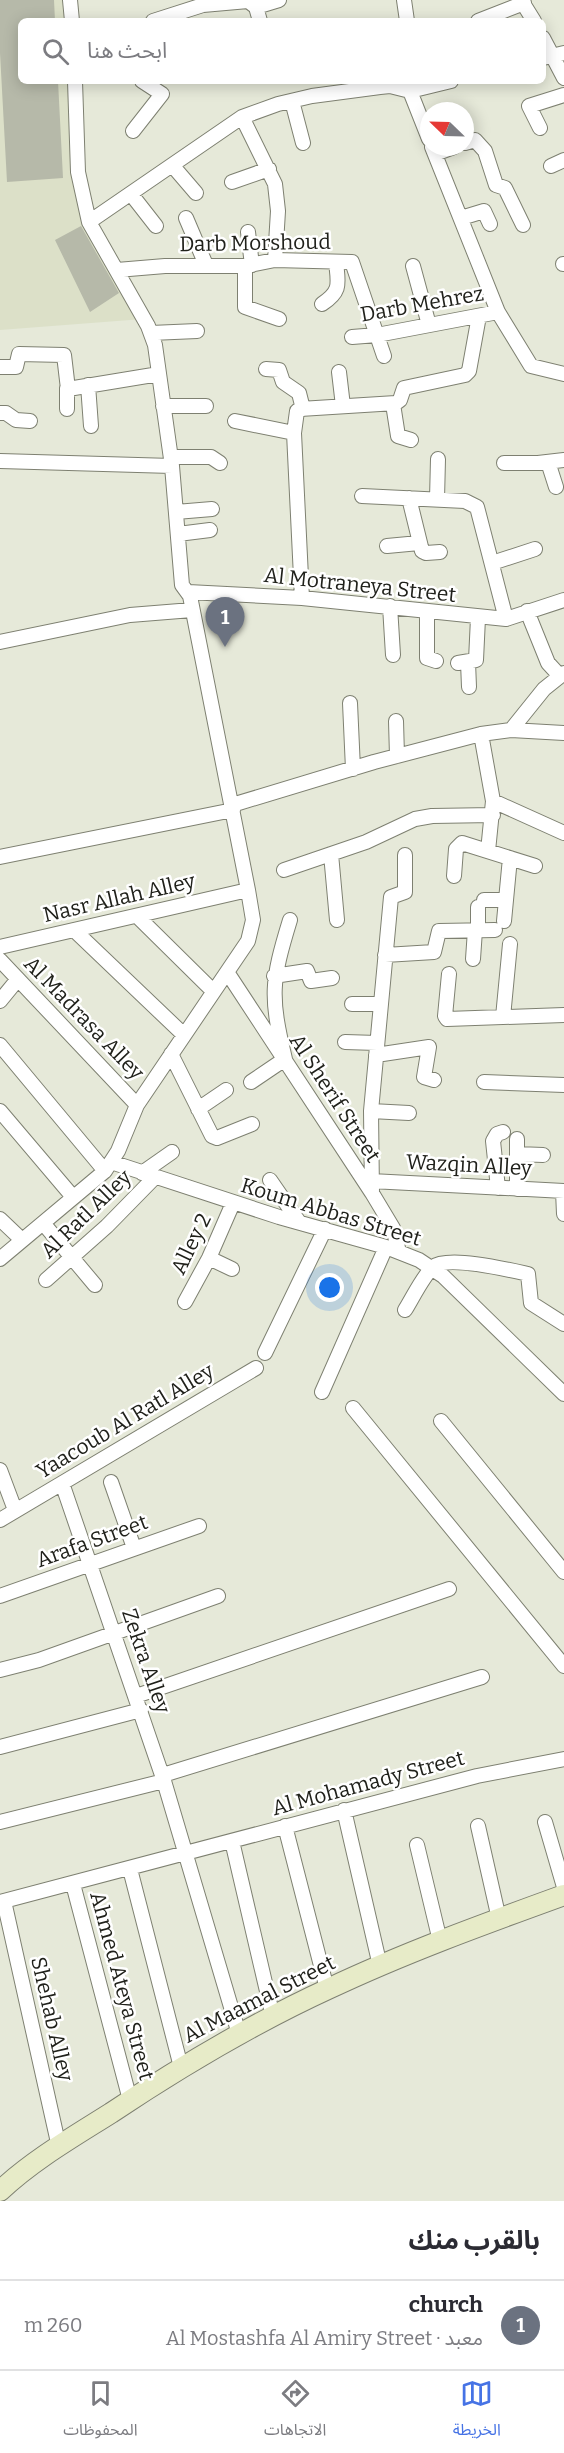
<!DOCTYPE html>
<html lang="ar">
<head>
<meta charset="utf-8">
<style>
	body { margin:0; font-family:Bitter,"Noto Sans Arabic",serif; background:#f7f7f7; color:#2b2b33; direction:rtl }
	.compass { position:absolute; left:420px; top:102px; width:54px; height:54px; border-radius:50%; background:#fff; box-shadow:0 3px 15px #0003; rotate:293deg }
	.you { position:absolute; left:330px; top:1288px; width:21px; height:21px; margin:-15px; border:4px solid #fff; border-radius:50%; background:#1a73e8; box-shadow:0 0 0 9px #1a73e833 }
	.badge { display:grid; place-items:center; width:39px; height:39px; border-radius:50%; background:#4673e5; color:#fff; font-size:20px; font-weight:700 }
	.pin { position:absolute; translate:-50% -50px; filter:drop-shadow(0 2px 3px #0008) }
	.pin::after { content:''; position:absolute; top:32px; width:21px; height:18px; background:inherit; clip-path:polygon(0 0,100% 0,50% 100%) }
	.list { margin:0; padding:0; list-style:none }
	h2 { display:flex; justify-content:space-between; align-items:center; height:78px; margin:0; padding:0 24px; font-size:26px }
	h2 small { font-size:20px; font-weight:400; color:#7c7c81 }
	.list li { display:grid; grid-template-columns:39px 1fr auto; gap:18px; align-items:center; box-sizing:border-box; height:90px; padding:0 24px; border-top:2px solid #e1e1e2 }
	.list b { display:block; font-size:22px; white-space:nowrap }
	.list p { margin:0; font-size:20px; white-space:nowrap; color:#7c7c81 }
	.list em { font-size:20px; font-style:normal; color:#7c7c81 }
	.icon { flex:none; width:33px; height:33px; fill:none; stroke:currentColor; stroke-width:2; stroke-linecap:round; stroke-linejoin:round }
	.map { position:relative; flex:none; width:564px; height:2201px; overflow:hidden; direction:ltr }
	.search { position:absolute; background:#fff; box-shadow:0 3px 15px #0003; left:18px; right:18px; top:18px; height:66px; display:flex; align-items:center; gap:15px; box-sizing:border-box; padding:0 21px; border-radius:9px; color:#7c7c81; font-size:22px }
	.sheet { height:168px; background:#fff }
	nav { display:flex; justify-content:space-around; align-items:center; box-sizing:border-box; height:84px; border-top:2px solid #e1e1e2; background:#fff; font-size:16px; color:#7c7c81 }
	nav a { display:grid; justify-items:center; gap:3px }
	nav .on { color:#4673e5 }
	.map>svg:first-child { display:block }
	.built { fill:#dce0c8 }
	.building { fill:#b6b9a9 }
	.lines { fill:none; stroke-linecap:round; stroke-linejoin:round }
	.street-casing { stroke:#7e8071; stroke-width:16 }
	.secondary-casing { stroke:#7e8071; stroke-width:22 }
	.street { stroke:#fff; stroke-width:14 }
	.secondary { stroke:#e7ebc8; stroke-width:20 }
	.labels { text-anchor:middle; dominant-baseline:central; stroke-width:5; stroke-linejoin:round; paint-order:stroke }
	.street-label { font-size:21px; fill:#20211b; stroke:#fff }
</style>
</head>
<body>
<div class="map">
<svg width="564" height="2201" viewBox="0 0 564 2201">
	<rect width="100%" height="100%" fill="#e6e9d9"/>
	<!-- built -->
	<path class="built" d="M 0,0 L 70,0 L 72,21 L 21,21 L 21,81 L 75,81 L 89,222 L 143,319 L 0,330 Z"/>
	<!-- building -->
	<path class="building" d="M 0,0 L 54,0 L 55,21 L 21,21 L 21,81 L 58,81 L 63,178 L 7,182 L 0,53 Z
		M 81,226 L 119,293 L 90,312 L 55,240 Z"/>
	<g class="lines">
		<defs>
			<path id="street" d="M 70,0 L 72,21
				M 404,0 L 407,21
				M 521,0 L 534,21
				M 256,7 L 279,0
				M 153,21 L 203,5 L 248,1 L 256,7 L 260,21
				M 478,21 L 524,3
				M 543,38 L 564,78
				M 543,58 L 564,53
				M 410,91 L 429,139
				M 292,101 L 303,143
				M 242,117 L 275,184 L 278,211 L 275,260
				M 540,128 L 529,106 L 564,95
				M 133,131 L 162,94 L 142,81
				M 465,143 L 475,140 L 485,151 L 496,185 L 505,188 L 523,225
				M 432,147 L 498,312 L 531,366 L 564,374
				M 435,154 L 454,147
				M 172,165 L 196,193
				M 551,166 L 564,160
				M 232,182 L 269,169
				M 131,194 L 156,226
				M 186,218 L 206,265
				M 461,218 L 484,211 L 490,224
				M 89,222 L 242,117 L 278,104 L 312,96 L 380,87 L 390,86 L 410,91 L 451,81
				M 248,232 L 252,265
				M 563,264 L 564,264
				M 245,266 L 245,307 L 279,319
				M 413,266 L 429,325
				M 117,270 L 165,266 L 245,266 L 275,260 L 352,262 L 384,356
				M 322,304 C 342,291 338,283 336,262
				M 151,333 L 197,331
				M 352,337 L 377,335 L 498,312
				M 0,367 L 16,367 L 19,354 L 64,355 L 68,389 L 159,374
				M 266,369 L 279,370 L 283,382 L 299,393 L 303,409
				M 339,372 L 343,406
				M 88,385 L 91,426
				M 67,388 L 67,409
				M 393,404 L 398,436 L 411,440
				M 163,406 L 206,406
				M 0,413 L 6,413 L 16,420 L 30,421
				M 235,421 L 294,433
				M 171,457 L 211,457 L 220,463
				M 0,461 L 172,466
				M 548,462 L 556,487
				M 504,463 L 538,463 L 564,460
				M 362,496 L 465,501 L 477,507 L 506,619
				M 409,498 L 422,551 L 426,553 L 440,552
				M 437,499 L 438,459
				M 176,512 L 212,509
				M 178,534 L 210,530
				M 387,546 L 419,543
				M 492,563 L 535,549
				M 188,592 L 302,598 L 506,619 L 564,600
				M 302,598 L 294,433 L 297,411 L 300,409 L 396,403 L 400,400 L 404,388 L 465,375 L 469,371 L 479,316
				M 390,606 L 393,655
				M 427,611 L 427,658 L 436,661
				M 527,611 L 548,663 L 559,675
				M 0,642 L 130,615 L 192,610
				M 468,662 L 469,687
				M 458,663 L 476,660 L 478,618
				M 350,703 L 353,769
				M 396,721 L 397,756
				M 511,730 L 544,689 L 564,673
				M 481,734 L 493,801 L 488,851
				M 493,801 L 564,833
				M 232,805 L 374,762 L 481,734 L 511,730 L 564,733
				M 331,854 L 337,920
				M 0,857 L 233,810
				M 284,870 L 366,842 L 415,819 L 432,816 L 493,815
				M 454,876 L 456,849 L 462,843 L 535,866
				M 484,900 L 506,900
				M 137,916 L 213,991
				M 504,921 L 510,858
				M 74,930 L 184,1035
				M 478,930 L 478,907
				M 0,947 L 248,890
				M 385,955 L 434,952 L 439,931 L 495,930
				M 473,959 L 475,930
				M 0,960 L 137,1105
				M 227,972 L 372,1193 L 393,1228 L 399,1252
				M 449,974 L 445,1016 L 447,1019 L 564,1015
				M 274,976 L 307,971 L 311,981 L 332,978
				M 0,1001 L 18,979
				M 352,1004 L 381,1004
				M 503,1017 L 510,944
				M 345,1042 L 377,1043
				M 0,1045 L 105,1171
				M 171,1054 L 212,1136 L 217,1138 L 252,1124
				M 376,1055 L 429,1047 L 424,1077 L 434,1080
				M 251,1082 L 285,1059 C 270,996 271,982 290,920
				M 484,1082 L 564,1085
				M 198,1109 L 226,1090
				M 0,1111 L 73,1197
				M 371,1111 L 409,1113
				M 517,1154 L 543,1155
				M 111,1162 L 279,1217 L 386,1247 L 419,1260 L 443,1276 L 564,1394
				M 142,1173 L 172,1152
				M 270,1180 L 299,1222
				M 371,1181 L 564,1191
				M 498,1188 L 493,1141 L 497,1134 L 503,1132
				M 517,1189 L 517,1139
				M 563,1191 L 564,1214
				M 372,1193 L 371,1111 L 391,897 L 405,892 L 405,855
				M 0,1219 L 22,1240
				M 43,1223 L 95,1285
				M 209,1258 L 232,1269
				M 0,1259 L 105,1171 L 118,1151 L 137,1105 L 248,941 L 253,920 L 248,890 L 190,596 L 182,585 L 172,466 L 155,345 L 148,326 L 89,222 L 78,172 L 75,81
				M 46,1280 L 107,1226 L 155,1177
				M 185,1302 L 209,1258 L 233,1203
				M 405,1310 C 412,1299 423,1276 433,1267 C 447,1255 510,1270 528,1274 L 531,1303 L 564,1324
				M 265,1353 L 325,1229
				M 322,1392 L 386,1247
				M 353,1408 L 564,1666
				M 441,1421 L 564,1572
				M 0,1470 L 15,1510
				M 111,1482 L 134,1548
				M 62,1483 L 164,1781 L 239,2034
				M 0,1520 L 256,1368
				M 0,1596 L 199,1526
				M 0,1670 L 39,1660 L 218,1596
				M 136,1696 L 449,1589
				M 0,1747 L 141,1710
				M 163,1775 L 482,1677
				M 344,1810 L 380,1966
				M 0,1822 L 164,1781
				M 545,1822 L 564,1887
				M 285,1826 L 327,1989
				M 478,1826 L 499,1919
				M 232,1841 L 273,2017
				M 417,1845 L 440,1941
				M 130,1869 L 181,2067
				M 73,1884 L 130,2100
				M 4,1901 L 59,2147
				M 0,1902 L 477,1776 L 564,1759"/>
			<path id="secondary" d="M 0,2191 C 33,2160 73,2137 111,2113 C 180,2067 252,2024 328,1989 C 404,1953 484,1924 564,1895"/>
		</defs>
		<!-- street casing -->
		<use href="#street" class="street-casing"/>
		<!-- secondary casing -->
		<use href="#secondary" class="secondary-casing"/>
		<!-- street -->
		<use href="#street" class="street"/>
		<!-- secondary -->
		<use href="#secondary" class="secondary"/>
	</g>
	<g class="labels">
		<!-- street labels -->
		<g class="street-label">
			<text transform="translate(255 243) rotate(-1)">Darb Morshoud</text>
			<text transform="translate(422 304) rotate(-10)">Darb Mehrez</text>
			<text transform="translate(360 585) rotate(6)">Al Motraneya Street</text>
			<text transform="translate(119 898) rotate(-13)">Nasr Allah Alley</text>
			<text transform="translate(84 1018) rotate(46)">Al Madrasa Alley</text>
			<text transform="translate(335 1098) rotate(57)">Al Sherif Street</text>
			<text transform="translate(469 1165) rotate(3)">Wazqin Alley</text>
			<text transform="translate(331 1212) rotate(17)">Koum Abbas Street</text>
			<text transform="translate(86 1214) rotate(-44)">Al Ratl Alley</text>
			<text transform="translate(191 1244) rotate(-64)">Alley 2</text>
			<text transform="translate(125 1421) rotate(-31)">Yaacoub Al Ratl Alley</text>
			<text transform="translate(92 1541) rotate(-20)">Arafa Street</text>
			<text transform="translate(146 1661) rotate(71)">Zekra Alley</text>
			<text transform="translate(368 1783) rotate(-15)">Al Mohamady Street</text>
			<text transform="translate(122 1986) rotate(75)">Ahmed Ateya Street</text>
			<text transform="translate(259 1999) rotate(-27)">Al Maamal Street</text>
			<text transform="translate(52 2019) rotate(77)">Shehab Alley</text>
		</g>
	</g>
</svg>
<svg class="compass" viewBox="-18 -18 36 36"><path d="M0-13l5 13h-10z" fill="#e53935"/><path d="M0 13l5-13h-10z" fill="#7c7c81"/></svg>
<div class="you"></div>
<div class="pin badge" style="left:225px;top:647px;background:#6b7280">1</div>
<div class="search"><svg class="icon" aria-label="search" viewBox="0 0 24 24"><circle cx="10" cy="10" r="6"/><path d="M15 15l6 6"/></svg>ابحث هنا</div>
</div>
<section class="sheet">
<h2>بالقرب منك<small></small></h2>
<ul class="list">
<li><span class="badge" style="background:#6b7280">1</span><div><b>church</b><p>معبد · Al Mostashfa Al Amiry Street</p></div><em>260 m</em></li>
</ul>
</section>
<nav>
<a class="on"><svg class="icon" aria-label="map" viewBox="0 0 24 24"><path d="M3 6l6-2 6 2 6-2v14l-6 2-6-2-6 2zM9 4v14M15 6v14"/></svg>الخريطة</a>
<a><svg class="icon" aria-label="directions" viewBox="0 0 24 24"><path d="M12 3l9 9-9 9-9-9zM9 14v-3h6M13 9l2 2-2 2"/></svg>الاتجاهات</a>
<a><svg class="icon" aria-label="saved" viewBox="0 0 24 24"><path d="M7 4h10v16l-5-4-5 4z"/></svg>المحفوظات</a>
</nav>
</body>
</html>
